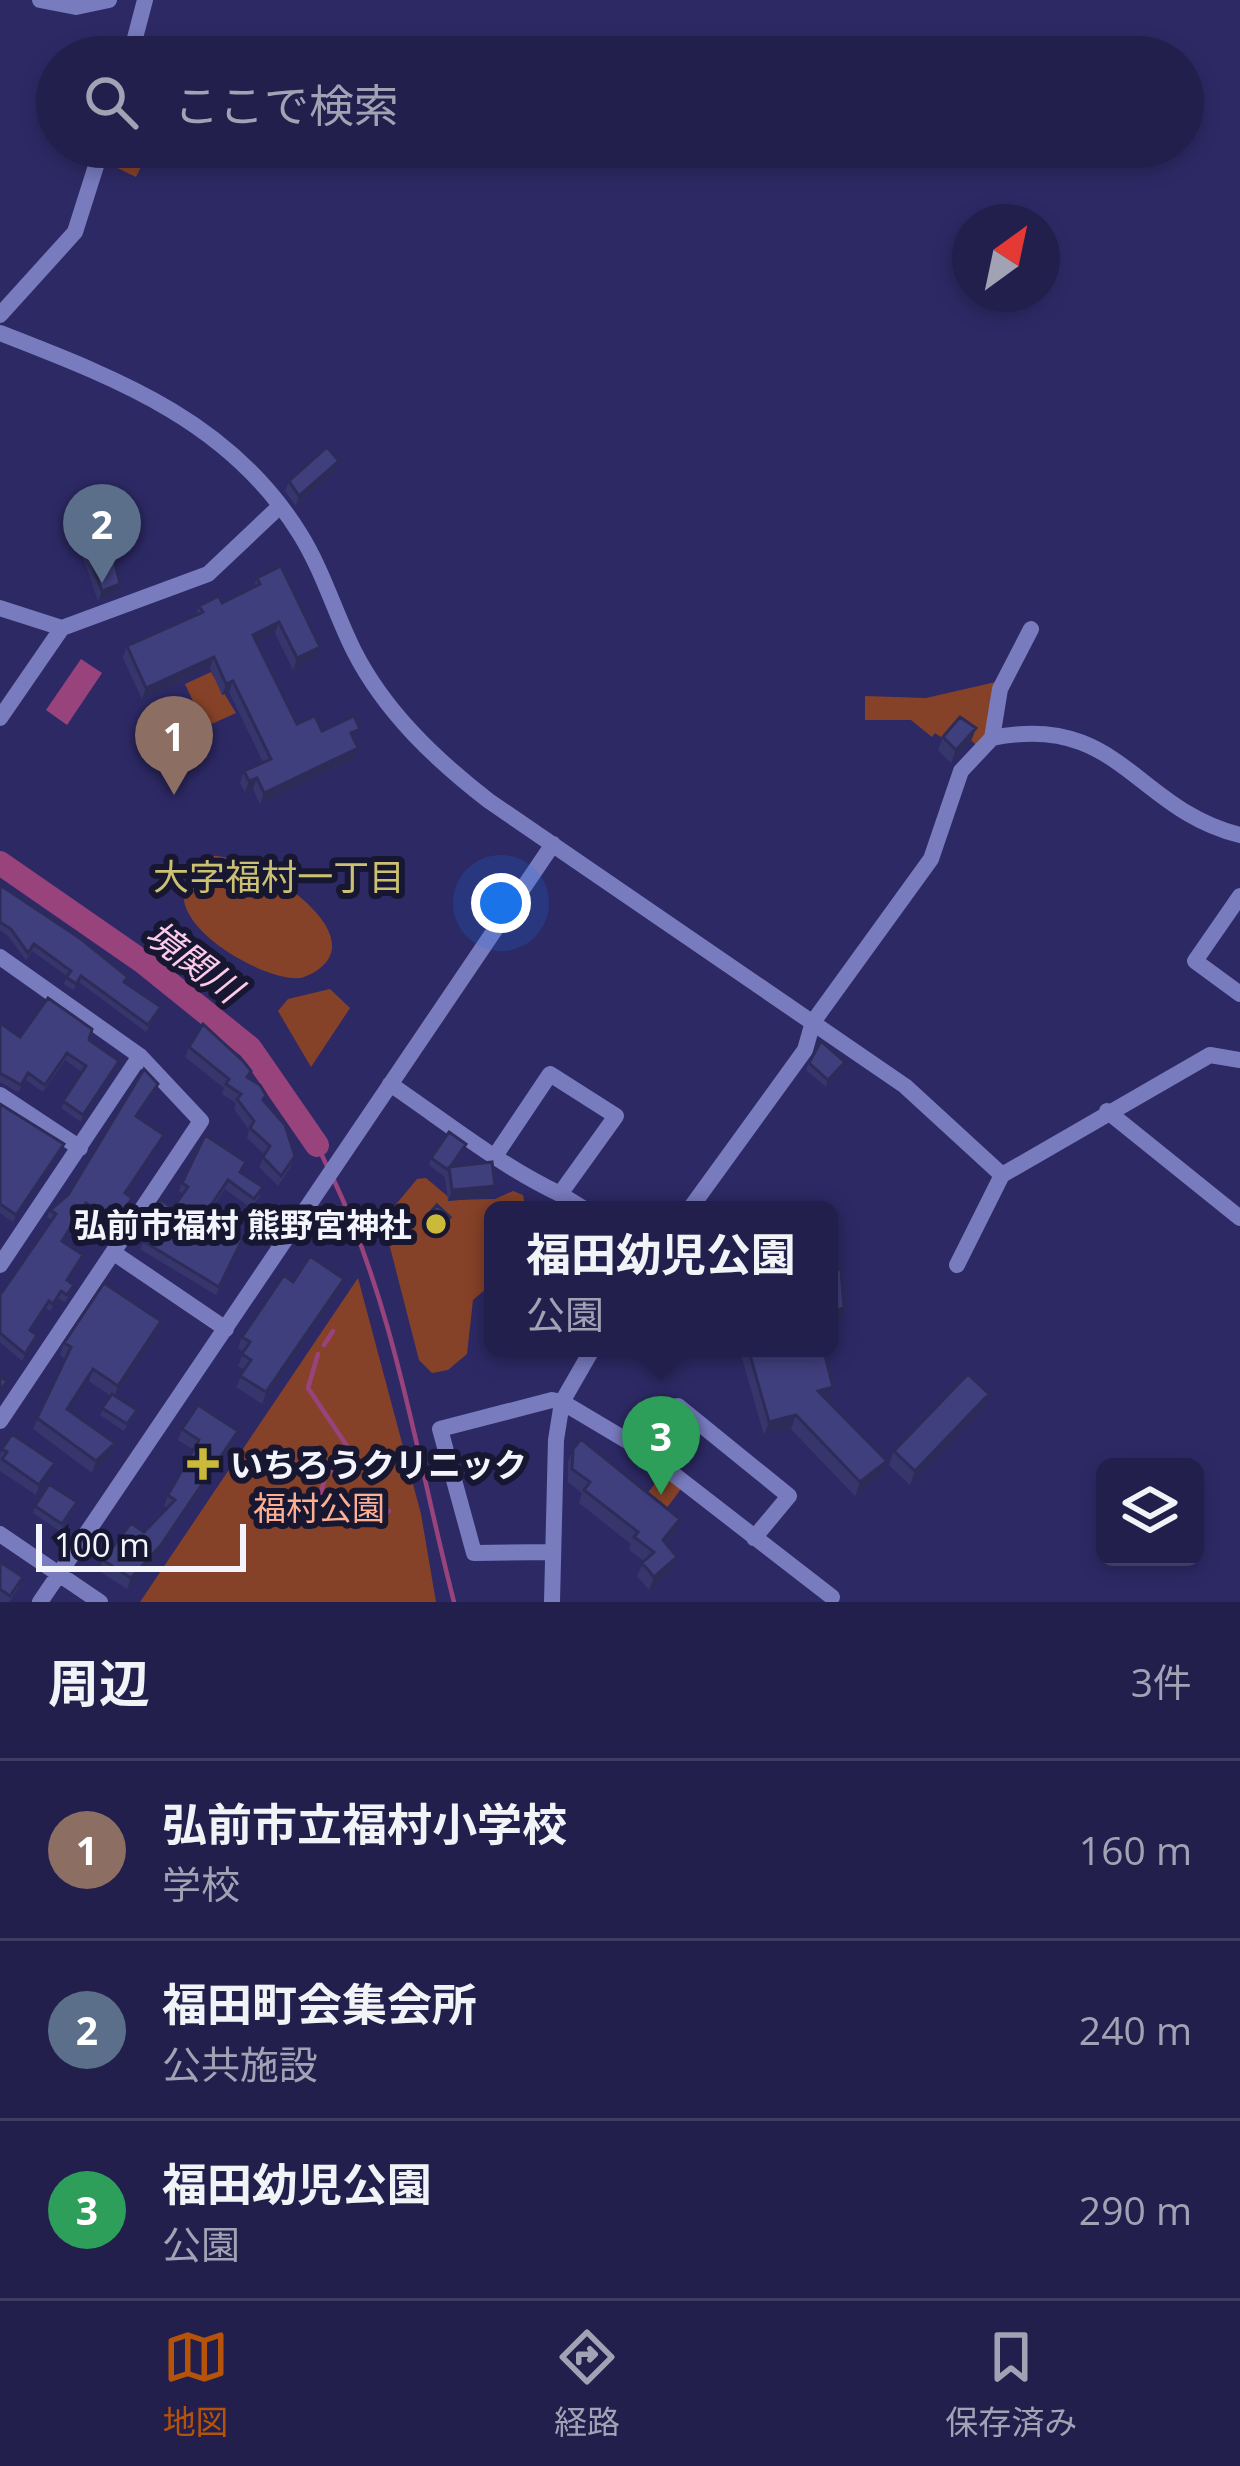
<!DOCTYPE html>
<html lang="ja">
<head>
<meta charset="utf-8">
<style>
	body { margin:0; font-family:"Open Sans","Noto Sans JP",sans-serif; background:#2a2753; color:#f1f3f6 }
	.controls { position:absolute; right:36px; bottom:36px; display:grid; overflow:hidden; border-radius:18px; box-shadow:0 6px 18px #0003 }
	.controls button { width:108px; height:108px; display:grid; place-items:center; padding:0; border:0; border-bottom:3px solid #3f3d64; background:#221f4c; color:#f1f3f6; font:60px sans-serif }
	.compass { position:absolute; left:952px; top:204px; width:108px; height:108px; border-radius:50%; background:#221f4c; box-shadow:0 6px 18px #0003; rotate:33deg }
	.scale { position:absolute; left:36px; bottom:30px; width:210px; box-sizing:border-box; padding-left:12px; border:6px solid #f3f4fc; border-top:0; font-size:33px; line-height:42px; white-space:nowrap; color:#f3f4fc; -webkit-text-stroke:9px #171732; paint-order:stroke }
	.you { position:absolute; left:501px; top:903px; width:42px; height:42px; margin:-30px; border:9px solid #fff; border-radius:50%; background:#1a73e8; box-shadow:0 0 0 18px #1a73e833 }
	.badge { display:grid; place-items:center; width:78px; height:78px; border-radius:50%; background:#b45309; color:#fff; font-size:39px; font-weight:700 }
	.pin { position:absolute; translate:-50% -99px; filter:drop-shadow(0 3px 6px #0008) }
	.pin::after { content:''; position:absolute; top:63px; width:42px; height:36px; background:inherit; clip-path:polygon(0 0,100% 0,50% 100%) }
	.popup { position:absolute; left:484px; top:1201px; width:354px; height:156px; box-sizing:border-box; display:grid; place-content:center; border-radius:18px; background:#221f4c; filter:drop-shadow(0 3px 9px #0005); font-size:39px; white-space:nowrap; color:#a2a2b5 }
	.popup b { font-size:45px; color:#f1f3f6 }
	.popup::after { content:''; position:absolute; left:50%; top:100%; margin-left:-24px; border:24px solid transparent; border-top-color:#221f4c }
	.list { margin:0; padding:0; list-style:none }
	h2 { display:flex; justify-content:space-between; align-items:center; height:156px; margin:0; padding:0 48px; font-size:51px }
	h2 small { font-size:39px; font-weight:400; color:#a2a2b5 }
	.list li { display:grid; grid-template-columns:78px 1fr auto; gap:36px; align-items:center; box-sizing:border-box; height:180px; padding:0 48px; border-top:3px solid #3f3d64 }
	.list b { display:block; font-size:45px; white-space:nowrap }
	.list p { margin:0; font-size:39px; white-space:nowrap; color:#a2a2b5 }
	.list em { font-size:39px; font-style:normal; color:#a2a2b5 }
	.icon { flex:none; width:66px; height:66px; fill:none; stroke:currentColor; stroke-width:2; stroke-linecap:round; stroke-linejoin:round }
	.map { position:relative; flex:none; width:1240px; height:1602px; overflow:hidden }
	.search { position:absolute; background:#221f4c; box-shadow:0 6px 18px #0003; left:36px; right:36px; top:36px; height:132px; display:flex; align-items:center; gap:30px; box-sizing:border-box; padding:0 42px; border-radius:66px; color:#a2a2b5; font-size:45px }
	.sheet { height:696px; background:#221f4c }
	nav { display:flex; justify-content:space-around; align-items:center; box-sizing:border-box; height:168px; border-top:3px solid #3f3d64; background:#221f4c; font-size:33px; color:#a2a2b5 }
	nav a { display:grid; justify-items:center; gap:6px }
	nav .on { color:#b45309 }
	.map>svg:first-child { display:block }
	.green { fill:#864228 }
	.water { fill:#99437d }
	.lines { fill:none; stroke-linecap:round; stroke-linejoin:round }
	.stream { stroke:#99437d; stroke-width:4.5 }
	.river { stroke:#99437d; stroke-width:24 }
	.minor { stroke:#787bbe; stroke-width:16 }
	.wall { fill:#37366c }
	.shaded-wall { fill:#2d2c58 }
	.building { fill:#403f7e; stroke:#2d2c58; stroke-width:3 }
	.poi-dot { fill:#cbba39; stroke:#171732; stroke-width:4.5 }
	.labels { text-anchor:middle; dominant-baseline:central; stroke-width:12; stroke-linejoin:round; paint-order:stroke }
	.poi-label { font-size:33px; font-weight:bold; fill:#f3f4fc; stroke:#171732; text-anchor:end }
	.park-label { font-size:33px; fill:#fcaf92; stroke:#171732 }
	.neighbourhood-label { font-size:36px; fill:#ccc173; stroke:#171732 }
	.water-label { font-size:36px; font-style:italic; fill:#fccbe9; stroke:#171732 }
</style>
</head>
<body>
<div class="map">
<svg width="1240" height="1602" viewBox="0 0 1240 1602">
	<rect width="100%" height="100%" fill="#2d2965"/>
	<!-- green -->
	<path class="green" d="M 111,147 L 151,147 L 136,177 L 105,162 Z
		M 211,672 L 236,713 L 205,727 L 185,684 Z
		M 1000,681 L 988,736 L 976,745 L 959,728 L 945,740 L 935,733 L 932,737 L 911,720 L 865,720 L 865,696 L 926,698 Z
		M 213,856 C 255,854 390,942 304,977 C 273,989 120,908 213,856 Z
		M 330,989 L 350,1008 L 311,1067 L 278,1011 L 288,999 Z
		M 426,1178 L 452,1200 L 495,1199 L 513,1191 L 523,1195 L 525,1206 L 493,1210 L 493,1283 L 473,1300 L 467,1354 L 448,1370 L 432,1373 L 419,1360 L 383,1220 L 417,1179 Z
		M 358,1278 L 421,1514 L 436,1602 L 140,1602 Z
		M 662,1474 L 681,1489 L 660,1517 L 641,1502 Z"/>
	<!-- water -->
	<path class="water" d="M 81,659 L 102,673 L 67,725 L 46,710 Z"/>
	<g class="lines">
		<!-- stream -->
		<path class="stream" d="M 317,1145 L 327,1166
			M 332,1176 C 396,1311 417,1459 454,1602
			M 324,1345 L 333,1331
			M 318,1354 L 308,1388 L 347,1446
			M 351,1461 L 326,1474 L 320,1496 L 349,1523 L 364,1523
			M 371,1522 L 389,1511"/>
		<!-- river -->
		<path class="river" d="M 0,863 L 143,962 L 250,1048 L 317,1145"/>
		<!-- minor -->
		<path class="minor" d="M 40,0 L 76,7 L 109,0
			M 130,57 L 145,0
			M 0,315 L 75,232 L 102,147
			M 0,333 C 118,379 230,421 300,534 C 323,571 335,613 354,651 C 385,712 436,760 489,801 L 905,1086 L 1002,1175
			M 0,608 L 62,628
			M 0,718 L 62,628 L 208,574 L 280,506
			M 992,738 C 1119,712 1135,809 1240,835
			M 1240,896 L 1195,961 L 1240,994
			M 0,957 L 140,1056 L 201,1121 L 0,1421
			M 390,1084 C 446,1122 499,1165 560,1194 L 616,1116 L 550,1074 L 495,1156
			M 0,1095 L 80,1148
			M 1107,1111 L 1240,1218
			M 560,1194 L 586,1210
			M 689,1210 L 805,1050 L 813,1022 L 931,859 L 961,771 L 992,738 L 1000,689 L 1031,629
			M 114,1253 L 226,1329
			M 0,1265 L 140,1056
			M 957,1265 L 1002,1175 L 1210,1055 L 1240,1060
			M 641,1449 L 678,1406 L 789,1496 L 754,1538
			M 0,1534 L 100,1602
			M 552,1552 L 474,1553 L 440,1429 L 552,1400 L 562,1402 L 641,1449 L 832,1597
			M 40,1602 L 553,844
			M 552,1602 L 556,1440 L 562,1402 L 593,1348"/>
	</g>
	<!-- wall -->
	<path class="wall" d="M 339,461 L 335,471 L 296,506 L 285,491 L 289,481 Z
		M 84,541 L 117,594 L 98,601 L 81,552 Z
		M 257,578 L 320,647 L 316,658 L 293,670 L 275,633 L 257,642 L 297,724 L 356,740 L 354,759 L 260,804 L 253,789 L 245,792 L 240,783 L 244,771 L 263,762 L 229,692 L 222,695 L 210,668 L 142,699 L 123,658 L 127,646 L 196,615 L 199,606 L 222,603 L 253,588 Z
		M 976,728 L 971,741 L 951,763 L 938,750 L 943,737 Z
		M 0,885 L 125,983 L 161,1007 L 146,1032 L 79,982 L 73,990 L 64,984 L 67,976 L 32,951 L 26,960 L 8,936 L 0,930 Z
		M 0,1023 L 20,1037 L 89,1040 L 116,1068 L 81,1122 L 61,1108 L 82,1072 L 65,1060 L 43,1092 L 26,1080 L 18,1092 L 0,1082 Z
		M 189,1047 L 251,1071 L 249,1078 L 295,1156 L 291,1166 L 278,1186 L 259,1167 L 265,1155 L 247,1138 L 249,1130 L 234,1109 L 236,1103 L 222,1094 L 224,1088 L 185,1057 Z
		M 809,1063 L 842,1069 L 826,1087 L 806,1070 Z
		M 158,1084 L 155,1091 L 137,1117 L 164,1135 L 161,1142 L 127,1194 L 130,1205 L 106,1240 L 101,1236 L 106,1225 L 83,1210 L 63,1242 L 80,1262 L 68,1281 L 74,1285 L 71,1292 L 65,1302 L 58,1298 L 50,1311 L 46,1308 L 31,1331 L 37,1335 L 22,1361 L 0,1342 L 0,1295 L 51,1220 L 47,1217 L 50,1210 L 68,1195 Z
		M 0,1104 L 64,1144 L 61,1151 L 13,1222 L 0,1213 Z
		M 466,1144 L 453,1166 L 491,1197 L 448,1201 L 445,1177 L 429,1165 L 431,1158 Z
		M 242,1173 L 260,1196 L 251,1208 L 225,1189 L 206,1217 L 239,1248 L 216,1295 L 140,1249 L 155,1222 L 150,1219 L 153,1211 L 173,1208 L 183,1194 L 179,1191 L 182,1183 Z
		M 427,1216 L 448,1224 L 437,1235 L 425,1223 Z
		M 293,1282 L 340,1290 L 262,1404 L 236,1387 L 244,1370 L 238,1366 L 244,1352 L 238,1348 L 242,1337 Z
		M 157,1333 L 115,1396 L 137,1410 L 124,1431 L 100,1415 L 111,1396 L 89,1381 L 69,1410 L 111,1454 L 92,1473 L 33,1429 L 65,1359 L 60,1355 L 64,1343 Z
		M 739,1348 L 823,1348 L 833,1387 L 828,1401 L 887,1461 L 882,1475 L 855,1496 L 791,1429 L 764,1435 Z
		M 984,1408 L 910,1485 L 889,1465 L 894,1451 Z
		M 182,1429 L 234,1442 L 156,1556 L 127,1589 L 99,1571 L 103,1560 L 144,1532 L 167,1508 L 164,1506 L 168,1495 L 194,1450 L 178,1440 Z
		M 2,1449 L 51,1473 L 36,1495 L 0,1471 L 0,1455 Z
		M 573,1449 L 680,1519 L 675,1532 L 666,1544 L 672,1570 L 649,1590 L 637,1576 L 644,1561 L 629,1550 L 631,1544 L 579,1503 L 582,1493 L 568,1482 L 568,1462 Z
		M 35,1506 L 74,1509 L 60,1531 L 33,1513 Z
		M 0,1562 L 19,1587 L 9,1602 L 0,1602 Z"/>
	<!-- shaded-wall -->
	<path class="shaded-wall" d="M 339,461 L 335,471 L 296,506 L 299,496 Z
		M 120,584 L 117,594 L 98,601 L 102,591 Z
		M 279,622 L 275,633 L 249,646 L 253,635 Z
		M 320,647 L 316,658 L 293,670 L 297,658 Z
		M 214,657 L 210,668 L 142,699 L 146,688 Z
		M 233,681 L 229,692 L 222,695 L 226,684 Z
		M 976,728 L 971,741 L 951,763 L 956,750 Z
		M 358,748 L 354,759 L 260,804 L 264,793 Z
		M 257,778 L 253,789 L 245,792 L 249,781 Z
		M 119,1061 L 116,1068 L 81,1122 L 83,1115 Z
		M 845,1062 L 842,1069 L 826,1087 L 828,1080 Z
		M 164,1135 L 161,1142 L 123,1200 L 125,1193 Z
		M 64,1144 L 61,1151 L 13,1222 L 16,1215 Z
		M 495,1186 L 491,1197 L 448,1201 L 452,1190 Z
		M 344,1279 L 340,1290 L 262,1404 L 266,1392 Z
		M 844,1308 L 839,1322 L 829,1324 L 829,1312 Z
		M 161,1321 L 157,1333 L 114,1398 L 118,1386 Z
		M 93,1369 L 89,1381 L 62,1421 L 67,1409 Z
		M 833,1387 L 828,1401 L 818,1391 Z
		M 989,1394 L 984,1408 L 910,1485 L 915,1471 Z
		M 796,1415 L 791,1429 L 764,1435 L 769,1422 Z
		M 238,1431 L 234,1442 L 156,1556 L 127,1589 L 131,1578 Z
		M 115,1443 L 111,1454 L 92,1473 L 96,1461 Z
		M 887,1461 L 882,1475 L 855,1496 L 860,1482 Z
		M 55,1463 L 51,1473 L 36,1495 L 39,1485 Z
		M 680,1519 L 675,1532 L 658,1553 L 663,1540 Z
		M 677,1557 L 672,1570 L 649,1590 L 654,1577 Z"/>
	<!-- building -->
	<path class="building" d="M 327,447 L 339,461 L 299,496 L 289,481 Z
		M 108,533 L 120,584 L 102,591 L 84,541 Z
		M 281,566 L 320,647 L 297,658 L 279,622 L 253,635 L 297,724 L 315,716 L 322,731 L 354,716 L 360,729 L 351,733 L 358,748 L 264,793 L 257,778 L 249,781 L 244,771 L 271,759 L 233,681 L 226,684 L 214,657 L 146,688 L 127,646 L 203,612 L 199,606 L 219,596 L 222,603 L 260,584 L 257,578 Z
		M 960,717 L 976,728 L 956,750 L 943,737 Z
		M 0,885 L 81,939 L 128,977 L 124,982 L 161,1007 L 148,1025 L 81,976 L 76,984 L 66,977 L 71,971 L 34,944 L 28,953 L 11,929 L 0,922 Z
		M 48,998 L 92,1029 L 89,1040 L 119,1061 L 83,1115 L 63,1101 L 86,1066 L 67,1053 L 45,1085 L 28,1073 L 21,1085 L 0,1073 L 0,1023 L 20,1037 Z
		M 203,1024 L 244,1062 L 251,1071 L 247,1077 L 260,1085 L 266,1095 L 263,1100 L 285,1125 L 295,1156 L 281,1176 L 263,1157 L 270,1146 L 250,1128 L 254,1121 L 237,1099 L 241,1094 L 226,1084 L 229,1079 L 189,1047 Z
		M 821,1041 L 845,1062 L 828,1080 L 809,1063 Z
		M 144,1069 L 158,1084 L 136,1116 L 164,1135 L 125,1193 L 132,1198 L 109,1233 L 103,1229 L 110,1218 L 86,1203 L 62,1241 L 83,1255 L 67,1280 L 74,1285 L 67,1295 L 61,1291 L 53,1304 L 49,1301 L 30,1330 L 37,1335 L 25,1354 L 0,1333 L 0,1295 L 56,1214 L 50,1210 L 68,1195 Z
		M 0,1104 L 64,1144 L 16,1215 L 0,1204 Z
		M 449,1132 L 466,1144 L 448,1170 L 431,1158 Z
		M 205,1135 L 246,1162 L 240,1172 L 263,1187 L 254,1199 L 228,1180 L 204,1216 L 242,1240 L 219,1287 L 143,1241 L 160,1215 L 153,1211 L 161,1200 L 173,1208 L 188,1187 L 182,1183 Z
		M 492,1162 L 495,1186 L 452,1190 L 449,1167 Z
		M 437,1205 L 450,1217 L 440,1228 L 427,1216 Z
		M 310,1256 L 344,1279 L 266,1392 L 240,1376 L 251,1360 L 242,1354 L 250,1342 L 242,1337 L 284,1275 L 293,1282 Z
		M 841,1269 L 844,1308 L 829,1312 L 829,1271 Z
		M 104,1283 L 161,1321 L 118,1386 L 93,1369 L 67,1409 L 115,1443 L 96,1461 L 37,1418 L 71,1347 L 64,1343 Z
		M 748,1348 L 823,1348 L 833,1387 L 818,1391 L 887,1461 L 860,1482 L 796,1415 L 769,1422 Z
		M 968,1374 L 989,1394 L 915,1471 L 894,1451 Z
		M 0,1377 L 7,1381 L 0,1391 Z
		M 112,1394 L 137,1410 L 127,1424 L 102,1408 Z
		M 198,1405 L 238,1431 L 161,1545 L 131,1578 L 103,1560 L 131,1523 L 144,1532 L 175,1500 L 168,1495 L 199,1440 L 182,1429 Z
		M 12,1434 L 55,1463 L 39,1485 L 2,1459 L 7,1452 L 2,1449 Z
		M 581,1439 L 680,1519 L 663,1540 L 677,1557 L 654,1577 L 642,1563 L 654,1552 L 634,1537 L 638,1532 L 584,1490 L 590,1482 L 572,1469 L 573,1449 Z
		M 49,1484 L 77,1502 L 62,1524 L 35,1506 Z
		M 0,1562 L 23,1577 L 10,1596 L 0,1589 Z"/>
	<!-- markers -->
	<g class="poi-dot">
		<circle cx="436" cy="1224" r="12"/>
		<path d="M197 1446h12v12h12v12h-12v12h-12v-12h-12v-12h12z"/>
	</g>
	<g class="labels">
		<!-- poi labels -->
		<g class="poi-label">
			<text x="412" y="1224">弘前市福村 熊野宮神社</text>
			<text x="230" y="1464" text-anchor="start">いちろうクリニック</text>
		</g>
		<!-- park labels -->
		<g class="park-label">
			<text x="319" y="1507">福村公園</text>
		</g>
		<!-- neighbourhood labels -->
		<g class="neighbourhood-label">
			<text x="279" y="876">大字福村一丁目</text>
		</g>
		<!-- water labels -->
		<g class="water-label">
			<text transform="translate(194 961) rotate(37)">境関川</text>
		</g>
	</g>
</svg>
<div class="controls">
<button><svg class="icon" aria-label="layers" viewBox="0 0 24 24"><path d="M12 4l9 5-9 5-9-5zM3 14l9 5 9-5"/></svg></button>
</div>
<svg class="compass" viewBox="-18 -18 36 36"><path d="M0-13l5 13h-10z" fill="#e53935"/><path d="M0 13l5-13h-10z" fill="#a2a2b5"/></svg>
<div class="scale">100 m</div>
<div class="you"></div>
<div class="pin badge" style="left:174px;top:795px;background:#8d6e63">1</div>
<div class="pin badge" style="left:102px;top:583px;background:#5c6f8a">2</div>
<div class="pin badge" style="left:661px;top:1495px;background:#2e9e5b">3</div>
<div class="popup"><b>福田幼児公園</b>公園</div>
<div class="search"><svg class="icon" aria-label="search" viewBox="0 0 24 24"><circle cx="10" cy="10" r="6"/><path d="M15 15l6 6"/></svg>ここで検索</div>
</div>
<section class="sheet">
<h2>周辺<small>3件</small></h2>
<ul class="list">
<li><span class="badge" style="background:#8d6e63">1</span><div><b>弘前市立福村小学校</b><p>学校</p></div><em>160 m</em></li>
<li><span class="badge" style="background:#5c6f8a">2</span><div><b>福田町会集会所</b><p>公共施設</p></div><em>240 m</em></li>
<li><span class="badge" style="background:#2e9e5b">3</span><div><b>福田幼児公園</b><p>公園</p></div><em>290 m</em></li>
</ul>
</section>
<nav>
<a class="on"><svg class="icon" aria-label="map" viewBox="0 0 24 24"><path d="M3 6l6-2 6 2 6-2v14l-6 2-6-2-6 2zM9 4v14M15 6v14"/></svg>地図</a>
<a><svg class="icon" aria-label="directions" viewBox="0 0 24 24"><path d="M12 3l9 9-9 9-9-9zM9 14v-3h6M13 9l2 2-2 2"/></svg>経路</a>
<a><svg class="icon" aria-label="saved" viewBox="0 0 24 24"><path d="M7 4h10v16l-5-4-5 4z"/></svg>保存済み</a>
</nav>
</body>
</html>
